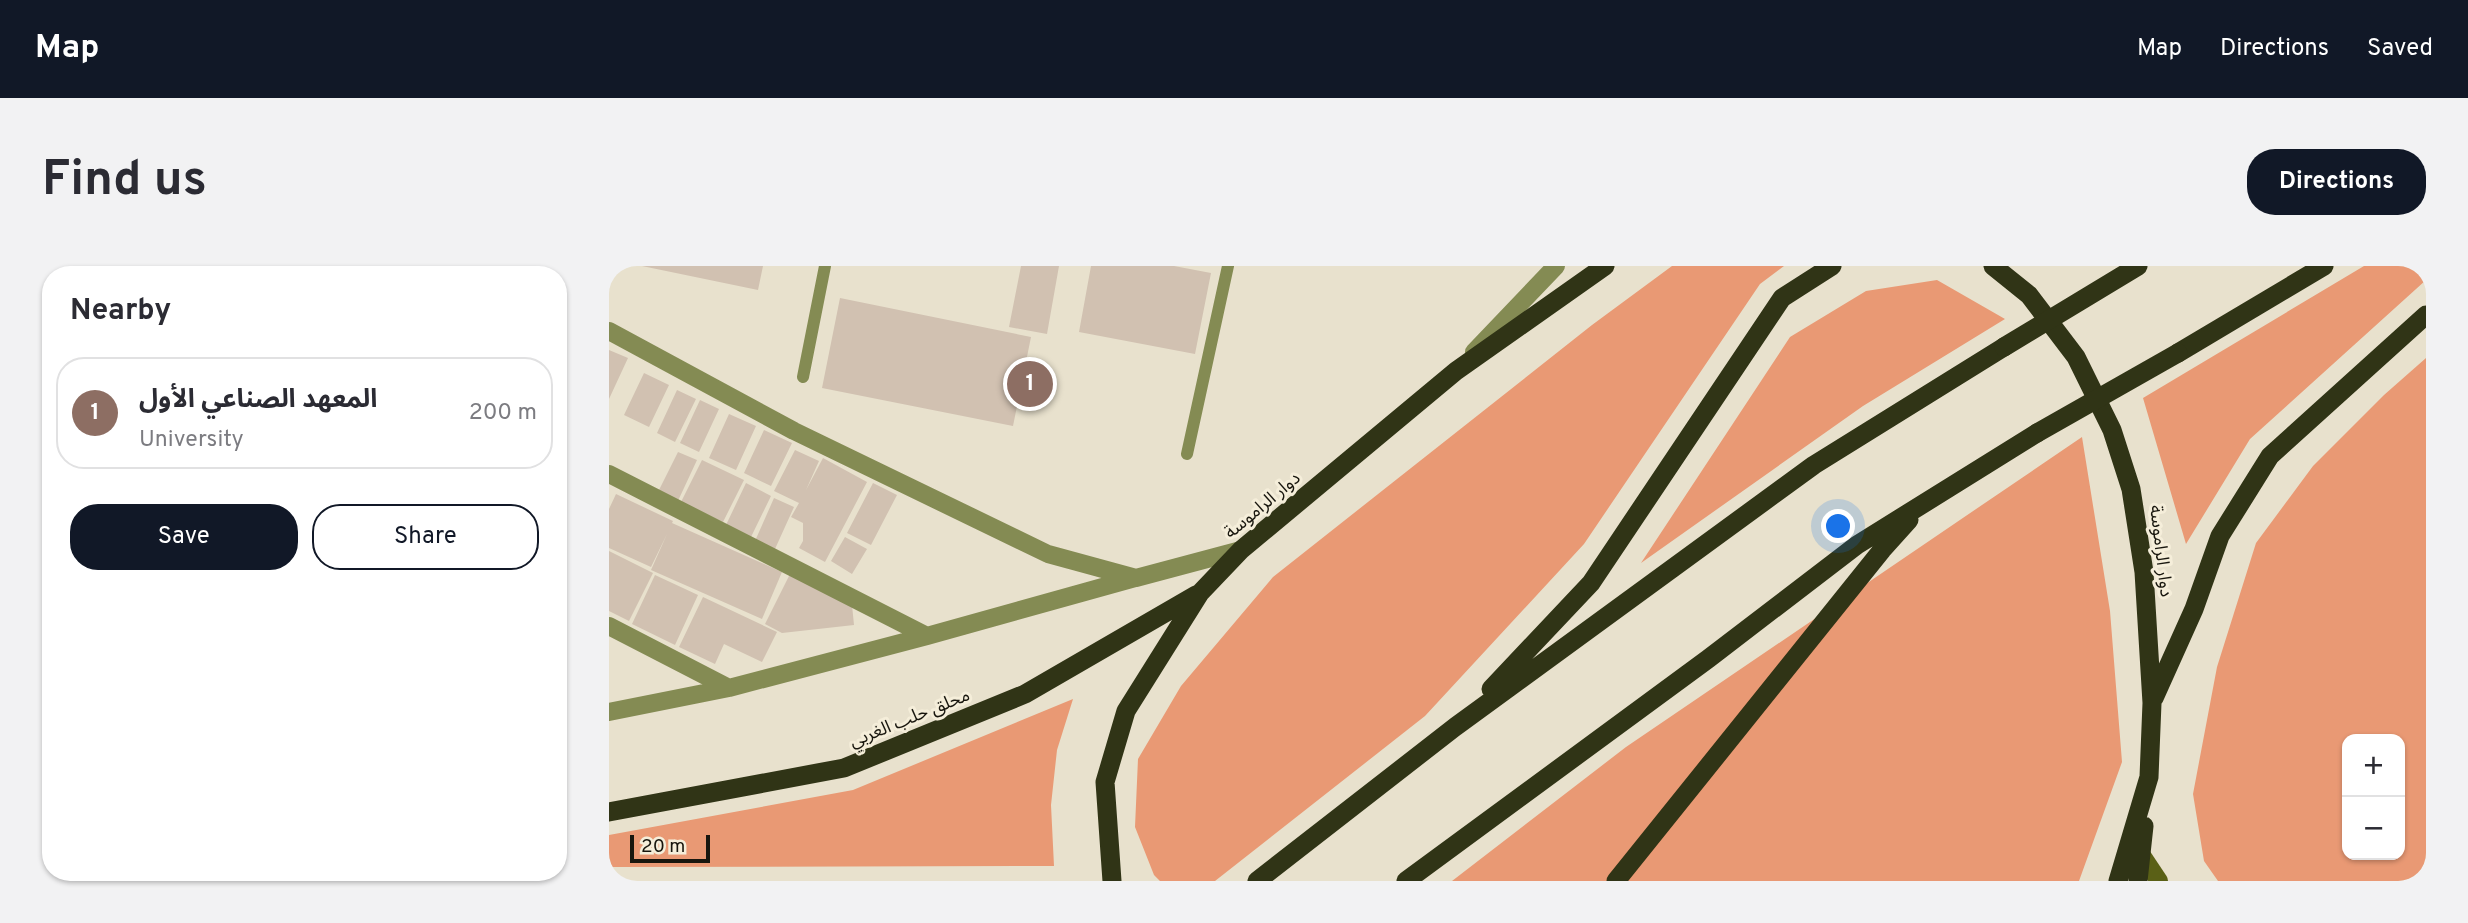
<!DOCTYPE html>
<html lang="en">
<head>
<meta charset="utf-8">
<style>
	body { margin:0; font-family:Overpass,"Noto Sans Arabic",sans-serif; background:#f2f2f3; color:#2b2b33 }
	.controls { position:absolute; right:21px; bottom:21px; display:grid; overflow:hidden; border-radius:14px; box-shadow:0 2px 5px #0004 }
	.controls button { width:63px; height:63px; display:grid; place-items:center; padding:0; border:0; border-bottom:2px solid #e1e1e2; background:#fff; color:#2b2b33; font:35px sans-serif }
	.scale { position:absolute; left:21px; bottom:18px; width:80px; box-sizing:border-box; padding-left:7px; border:4px solid #18160e; border-top:0; font-size:19px; line-height:24px; white-space:nowrap; color:#18160e; -webkit-text-stroke:5px #f5eeda; paint-order:stroke }
	.you { position:absolute; left:1230px; top:261px; width:24px; height:24px; margin:-18px; border:5px solid #fff; border-radius:50%; background:#1a73e8; box-shadow:0 0 0 10px #1a73e833 }
	.badge { display:grid; place-items:center; width:46px; height:46px; border-radius:50%; background:#111827; color:#fff; font-size:23px; font-weight:700 }
	.pin { position:absolute; translate:-50% -50%; border:4px solid #fff; box-shadow:0 2px 7px #0006 }
	.list { margin:0; padding:0; list-style:none }
	h2 { display:flex; justify-content:space-between; align-items:center; height:91px; margin:0; padding:0 28px; font-size:30px }
	h2 small { font-size:23px; font-weight:400; color:#7c7c81 }
	.list li { display:grid; grid-template-columns:46px 1fr auto; gap:21px; align-items:center; box-sizing:border-box; height:112px; margin:0 14px 14px; padding:0 14px; border:2px solid #e1e1e2; border-radius:28px }
	.list b { display:block; font-size:26px; white-space:nowrap }
	.list p { margin:0; font-size:23px; white-space:nowrap; color:#7c7c81 }
	.list em { font-size:23px; font-style:normal; color:#7c7c81 }
	.actions { display:flex; gap:14px; padding:21px 28px }
	.actions a { flex:1; padding:16px 0; border:2px solid #111827; border-radius:28px; text-align:center; font-size:24px; color:#111827 }
	.actions .main { background:#111827; color:#fff }
	.map { position:relative; flex:none; width:1817px; height:615px; overflow:hidden; border-radius:28px }
	header { display:flex; align-items:center; gap:42px; box-sizing:border-box; height:98px; padding:0 35px; background:#111827; color:#fff }
	header strong { font-size:33px }
	nav { display:flex; gap:38px; margin-inline-start:auto; font-size:24px }
	.intro { display:flex; align-items:center; justify-content:space-between; box-sizing:border-box; height:168px; padding:0 42px }
	h1 { margin:0; font-size:49px }
	.button { padding:18px 32px; border-radius:28px; background:#111827; color:#fff; font-size:24px; font-weight:700 }
	main { display:flex; gap:42px; padding:0 42px }
	aside { flex:1; background:#fff; border-radius:28px; box-shadow:0 2px 5px #0004 }
	.map>svg:first-child { display:block }
	.green { fill:#e99974; fill-rule:evenodd }
	.building { fill:#d1c1b1 }
	.lines { fill:none; stroke-linecap:round; stroke-linejoin:round }
	.service { stroke:#848b53; stroke-width:12 }
	.minor { stroke:#848b53; stroke-width:18 }
	.tertiary { stroke:#848b53; stroke-width:18 }
	.secondary { stroke:#5a6016; stroke-width:18 }
	.trunk { stroke:#303416; stroke-width:19 }
	.trunk-bridge { stroke:#303416; stroke-width:19 }
	.labels { text-anchor:middle; dominant-baseline:central; stroke-width:6; stroke-linejoin:round; paint-order:stroke }
	.street-label { font-size:18px; fill:#18160e; stroke:#f5eeda }
</style>
</head>
<body>
<header>
<strong>Map</strong>
<nav><a>Map</a><a>Directions</a><a>Saved</a></nav>
</header>
<div class="intro"><h1>Find us</h1><a class="button">Directions</a></div>
<main>
<aside>
<h2>Nearby<small></small></h2>
<ul class="list">
<li><span class="badge" style="background:#8d6e63">1</span><div><b>المعهد الصناعي الأول</b><p>University</p></div><em>200 m</em></li>
</ul>
<div class="actions"><a class="main">Save</a><a>Share</a></div>
</aside>
<div class="map">
<svg width="1817" height="615" viewBox="0 0 1817 615">
	<rect width="100%" height="100%" fill="#e8e1cd"/>
	<!-- green -->
	<path class="green" d="M 1063,0 L 1175,0 L 1151,18 L 975,278 L 816,450 L 606,615 L 551,615 L 545,609 L 526,561 L 529,493 L 572,420 L 664,311 L 983,59 Z
		M 1755,0 L 1817,0 L 1817,14 L 1641,173 L 1577,278 L 1534,132 Z
		M 1328,14 L 1396,53 L 1254,140 L 1032,297 L 1181,71 L 1257,25 Z
		M 1817,92 L 1817,603 L 1801,615 L 1609,615 L 1595,595 L 1584,528 L 1608,401 L 1647,277 L 1704,200 L 1775,129 ZM 1738,473 L 1791,473 L 1791,589 L 1738,589 Z
		M 1473,171 L 1501,345 L 1513,496 L 1470,615 L 843,615 L 1017,481 Z
		M 464,433 L 448,484 L 442,539 L 445,600 L 0,601 L 0,569 L 244,524 Z"/>
	<!-- building -->
	<path class="building" d="M 33,0 L 154,0 L 149,24 Z
		M 412,0 L 450,0 L 438,68 L 400,61 Z
		M 482,0 L 565,0 L 602,7 L 586,88 L 470,66 Z
		M 231,32 L 422,71 L 404,160 L 213,122 Z
		M 0,84 L 19,92 L 0,133 Z
		M 35,107 L 60,119 L 40,161 L 15,149 Z
		M 68,124 L 87,133 L 66,176 L 48,167 Z
		M 91,134 L 110,143 L 90,186 L 71,177 Z
		M 120,148 L 147,160 L 127,204 L 100,192 Z
		M 155,164 L 183,177 L 162,220 L 135,207 Z
		M 186,184 L 210,195 L 197,224 L 214,192 L 258,216 L 216,296 L 190,282 L 194,275 L 194,257 L 182,251 L 190,237 L 165,225 Z
		M 69,186 L 88,194 L 68,237 L 48,228 Z
		M 93,194 L 135,214 L 114,256 L 72,236 Z
		M 137,217 L 162,230 L 142,271 L 117,259 Z
		M 264,217 L 288,229 L 262,279 L 238,267 Z
		M 7,228 L 64,255 L 63,257 L 173,306 L 153,353 L 42,304 L 58,268 L 42,301 L 0,282 L 0,243 Z
		M 165,232 L 185,241 L 166,283 L 146,275 Z
		M 236,271 L 258,283 L 243,308 L 222,295 Z
		M 0,285 L 44,307 L 20,355 L 0,345 Z
		M 181,308 L 243,339 L 245,359 L 173,367 L 156,358 Z
		M 46,309 L 89,329 L 66,379 L 23,358 Z
		M 94,331 L 168,366 L 153,396 L 115,378 L 106,398 L 70,381 Z"/>
	<g class="lines">
		<!-- service -->
		<path class="service" d="M 194,111 L 216,0
			M 578,188 L 619,0"/>
		<!-- minor -->
		<path class="minor" d="M 0,65 L 185,165 L 439,288 L 527,312 L 632,284
			M 0,208 L 318,370
			M 0,360 L 120,422
			M 0,446 L 120,422 L 318,370 L 526,312"/>
		<!-- tertiary -->
		<path class="tertiary" d="M 865,86 L 947,0"/>
		<!-- secondary -->
		<path class="secondary" d="M 1532,588 L 1550,615"/>
		<!-- trunk -->
		<path class="trunk" d="M 1384,0 L 1420,29 L 1467,91 L 1503,164 L 1522,223 L 1535,306 L 1543,437 L 1540,511 L 1509,615
			M 1569,87 L 1715,0
			M 882,423 L 982,317 L 1173,32 L 1223,0
			M 1545,432 L 1585,343 L 1611,270 L 1661,190 L 1817,49
			M 0,546 L 235,502 L 416,428 L 587,329
			M 503,615 L 496,516 L 517,445 L 591,327 L 632,284 L 847,105 L 996,0
			M 648,615 L 846,461 L 1205,199 L 1395,81
			M 797,615 L 1099,393 L 1248,279 L 1428,167
			M 1007,615 L 1273,284 L 1300,254
			M 1529,615 L 1535,560"/>
		<!-- trunk-bridge -->
		<path class="trunk-bridge" d="M 1395,81 L 1529,0
			M 1428,167 L 1569,87"/>
	</g>
	<g class="labels">
		<!-- street labels -->
		<g class="street-label">
			<text transform="translate(654 240) rotate(-40)">دوار الراموسة</text>
			<text transform="translate(1551 285) rotate(83)">دوار الراموسة</text>
			<text transform="translate(301 453) rotate(-22)">محلق حلب الغربي</text>
		</g>
	</g>
</svg>
<div class="controls">
<button>+</button>
<button>−</button>
</div>
<div class="scale">20 m</div>
<div class="you"></div>
<div class="pin badge" style="left:421px;top:118px;background:#8d6e63">1</div>
</div>
</main>
</body>
</html>
